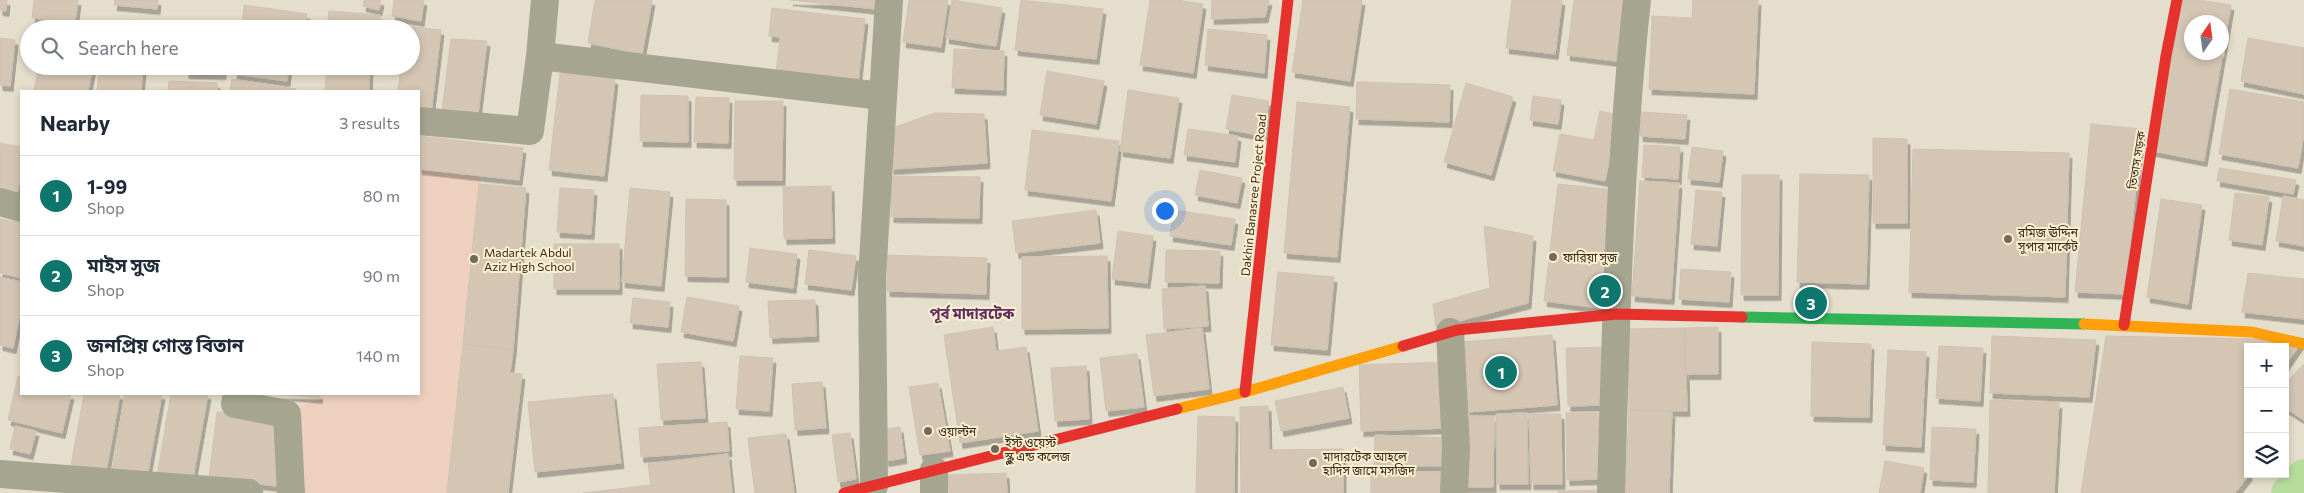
<!DOCTYPE html>
<html lang="en">
<head>
<meta charset="utf-8">
<style>
	body { margin:0; font-family:Commissioner,"Noto Sans Bengali",sans-serif; background:#f6f6f7; color:#1f2937 }
	.controls { position:absolute; right:15px; bottom:15px; display:grid; overflow:hidden; border-radius:0px; box-shadow:0 2px 8px #0003 }
	.controls button { width:45px; height:45px; display:grid; place-items:center; padding:0; border:0; border-bottom:1px solid #e0e1e3; background:#fff; color:#1f2937; font:25px sans-serif }
	.compass { position:absolute; left:2184px; top:15px; width:45px; height:45px; border-radius:50%; background:#fff; box-shadow:0 2px 8px #0003; rotate:13deg }
	.you { position:absolute; left:1164px; top:210px; width:18px; height:18px; margin:-12px; border:4px solid #fff; border-radius:50%; background:#1a73e8; box-shadow:0 0 0 8px #1a73e833 }
	.badge { display:grid; place-items:center; width:32px; height:32px; border-radius:50%; background:#0f766e; color:#fff; font-size:16px; font-weight:700 }
	.pin { position:absolute; translate:-50% -50%; border:2px solid #fff; box-shadow:0 1px 5px #0006 }
	.list { margin:0; padding:0; list-style:none }
	h2 { display:flex; justify-content:space-between; align-items:center; height:65px; margin:0; padding:0 20px; font-size:21px }
	h2 small { font-size:16px; font-weight:400; color:#747a83 }
	.list li { display:grid; grid-template-columns:32px 1fr auto; gap:15px; align-items:center; box-sizing:border-box; height:80px; padding:0 20px; border-top:1px solid #e0e1e3 }
	.list b { display:block; font-size:19px; white-space:nowrap }
	.list p { margin:0; font-size:16px; white-space:nowrap; color:#747a83 }
	.list em { font-size:16px; font-style:normal; color:#747a83 }
	.icon { flex:none; width:28px; height:28px; fill:none; stroke:currentColor; stroke-width:2; stroke-linecap:round; stroke-linejoin:round }
	.map { position:relative; flex:none; width:2304px; height:493px; overflow:hidden }
	.search { position:absolute; background:#fff; box-shadow:0 2px 8px #0003; left:20px; top:20px; width:400px; height:55px; display:flex; align-items:center; gap:12px; box-sizing:border-box; padding:0 18px; border-radius:28px; color:#747a83; font-size:19px }
	.panel { position:absolute; background:#fff; box-shadow:0 2px 8px #0003; left:20px; top:90px; width:400px; height:305px; border-radius:0px }
	.map>svg:first-child { display:block }
	.green { fill:#eed0bf }
	.lines { fill:none; stroke-linecap:round; stroke-linejoin:round }
	.canal { stroke:#b7dd9c; stroke-width:34 }
	.building { fill:#d5c6b3; stroke:#ccc3b7; fill-rule:evenodd; filter:url(#shadow) }
	.street { stroke:#a5a590; stroke-width:28 }
	.fast { stroke:#30b455; stroke-width:11 }
	.slow { stroke:#ff9f0a; stroke-width:11 }
	.jam { stroke:#e5322d; stroke-width:11 }
	.poi-dot { fill:#706a5c; stroke:#feefce; stroke-width:2 }
	.labels { text-anchor:middle; dominant-baseline:central; stroke-width:4; stroke-linejoin:round; paint-order:stroke }
	.street-label { font-size:12px; fill:#312c1f; stroke:#feefce }
	.poi-label { font-size:12px; fill:#312c1f; stroke:#feefce; text-anchor:start }
	.quarter-label { font-size:15px; font-weight:bold; fill:#5e2f62; stroke:#feefce }
</style>
</head>
<body>
<div class="map">
<svg width="2304" height="493" viewBox="0 0 2304 493">
	<defs>
		<filter id="shadow"><feDropShadow dx="3" dy="5.5" stdDeviation="0" flood-color="#0004"/></filter>
	</defs>
	<rect width="100%" height="100%" fill="#e6decc"/>
	<!-- green -->
	<path class="green" d="M 419,169 L 481,175 L 447,493 L 304,493 L 300,407 L 319,398 L 320,394 L 419,394 Z"/>
	<g class="lines">
		<!-- canal -->
		<path class="canal" d="M 2288,493 L 2304,476"/>
	</g>
	<!-- building -->
	<path class="building" d="M 0,0 L 7,0 L 6,11 L 0,10 Z
		M 34,0 L 78,0 L 75,22 L 32,18 Z
		M 115,0 L 158,0 L 157,9 L 114,5 Z
		M 364,0 L 381,0 L 379,10 L 363,6 Z
		M 394,0 L 424,0 L 421,21 L 392,16 Z
		M 595,0 L 652,0 L 642,54 L 588,43 Z
		M 790,0 L 876,0 L 876,9 Z
		M 909,0 L 948,0 L 941,47 L 903,42 Z
		M 952,0 L 1002,8 L 996,46 L 946,38 Z
		M 1021,0 L 1103,9 L 1096,59 L 1015,50 Z
		M 1150,0 L 1176,0 L 1203,4 L 1193,73 L 1140,65 Z
		M 1212,0 L 1269,0 L 1265,17 L 1211,19 Z
		M 1303,0 L 1362,0 L 1350,81 L 1292,72 Z
		M 1512,0 L 1562,0 L 1555,54 L 1506,48 Z
		M 1574,0 L 1624,0 L 1616,61 L 1567,55 Z
		M 1693,0 L 1758,0 L 1754,94 L 1649,89 L 1652,16 L 1692,18 Z
		M 2179,0 L 2199,0 L 2231,5 L 2204,161 L 2153,151 ZM 2192,22 L 2222,22 L 2222,52 L 2192,52 Z
		M 244,5 L 307,14 L 305,29 L 242,29 Z
		M 772,8 L 865,19 L 858,83 L 776,73 L 780,37 L 769,36 Z
		M 329,11 L 380,15 L 379,29 L 327,29 Z
		M 134,20 L 177,25 L 176,29 L 133,29 Z
		M 187,25 L 224,25 L 223,29 L 187,29 Z
		M 405,26 L 441,30 L 430,121 L 419,120 L 419,91 L 398,91 L 401,66 L 411,66 L 411,29 L 405,29 Z
		M 1208,29 L 1267,35 L 1264,73 L 1205,65 Z
		M 0,38 L 15,40 L 10,86 L 0,85 Z
		M 2248,38 L 2304,48 L 2304,94 L 2241,81 Z
		M 451,39 L 487,41 L 478,113 L 442,110 Z
		M 954,49 L 1004,51 L 1003,90 L 952,88 Z
		M 39,66 L 93,66 L 88,91 L 34,91 Z
		M 100,66 L 143,68 L 141,91 L 97,91 Z
		M 186,66 L 223,66 L 223,74 L 186,73 Z
		M 235,66 L 289,66 L 287,81 L 234,74 Z
		M 327,66 L 370,66 L 369,91 L 325,91 Z
		M 1047,71 L 1104,81 L 1096,124 L 1040,115 Z
		M 560,73 L 615,79 L 604,176 L 549,170 Z
		M 232,79 L 296,89 L 295,91 L 230,91 Z
		M 169,81 L 217,83 L 217,91 L 168,91 Z
		M 1357,82 L 1450,85 L 1449,122 L 1356,119 Z
		M 1466,83 L 1513,97 L 1491,175 L 1444,162 Z
		M 2230,89 L 2304,102 L 2304,133 L 2298,168 L 2219,154 Z
		M 1128,90 L 1179,98 L 1170,158 L 1120,151 Z
		M 641,95 L 688,96 L 688,142 L 640,141 Z
		M 1232,95 L 1269,101 L 1263,136 L 1226,129 Z
		M 1533,96 L 1561,100 L 1558,124 L 1530,120 Z
		M 696,97 L 729,98 L 728,143 L 694,142 Z
		M 735,101 L 783,101 L 782,180 L 734,180 Z
		M 1297,102 L 1350,107 L 1337,257 L 1284,253 Z
		M 1600,111 L 1618,115 L 1605,181 L 1553,171 L 1560,134 L 1594,140 Z
		M 1641,112 L 1687,115 L 1685,139 L 1640,136 Z
		M 935,113 L 984,114 L 987,163 L 891,169 L 892,128 Z
		M 2091,124 L 2142,129 L 2125,294 L 2075,292 Z
		M 1188,129 L 1238,136 L 1235,162 L 1184,155 Z
		M 1032,130 L 1119,141 L 1111,201 L 1025,190 Z
		M 419,136 L 523,148 L 519,180 L 419,169 Z
		M 1873,138 L 1907,139 L 1907,223 L 1873,223 Z
		M 0,143 L 21,147 L 21,174 L 17,194 L 0,191 Z
		M 1644,145 L 1680,147 L 1678,179 L 1642,177 Z
		M 1692,147 L 1723,151 L 1719,182 L 1688,179 Z
		M 1913,149 L 2069,153 L 2065,297 L 1909,292 Z
		M 2219,168 L 2296,180 L 2293,194 L 2217,181 Z
		M 1200,170 L 1242,178 L 1237,203 L 1195,195 Z
		M 1800,174 L 1869,175 L 1866,284 L 1797,282 Z
		M 1742,175 L 1779,175 L 1778,295 L 1741,295 Z
		M 891,176 L 980,177 L 979,218 L 891,217 Z
		M 1640,181 L 1679,183 L 1671,299 L 1632,296 Z
		M 479,184 L 526,188 L 513,350 L 463,344 Z
		M 1558,184 L 1614,190 L 1600,308 L 1544,301 Z
		M 831,186 L 832,238 L 784,239 L 783,187 Z
		M 560,188 L 594,190 L 591,234 L 557,232 Z
		M 630,188 L 670,192 L 661,286 L 622,282 Z
		M 1696,190 L 1722,192 L 1717,246 L 1691,244 Z
		M 2235,193 L 2269,197 L 2262,245 L 2229,240 Z
		M 2283,196 L 2304,200 L 2304,246 L 2276,241 Z
		M 686,199 L 726,200 L 726,277 L 685,276 Z
		M 2161,199 L 2202,205 L 2188,304 L 2147,297 Z
		M 1096,210 L 1100,243 L 1016,253 L 1012,221 Z
		M 1174,210 L 1235,219 L 1231,245 L 1170,236 Z
		M 0,219 L 21,223 L 21,278 L 0,273 Z
		M 1484,226 L 1533,236 L 1528,303 L 1436,327 L 1433,304 L 1490,288 Z
		M 1118,231 L 1153,236 L 1147,283 L 1112,279 Z
		M 554,244 L 619,244 L 619,289 L 554,289 Z
		M 750,248 L 797,254 L 793,288 L 746,282 Z
		M 809,250 L 856,256 L 851,290 L 805,284 Z
		M 1166,250 L 1220,251 L 1219,283 L 1165,282 Z
		M 887,255 L 987,258 L 986,294 L 887,291 Z
		M 1107,256 L 1108,328 L 1022,329 L 1022,257 Z
		M 1681,269 L 1731,272 L 1729,302 L 1679,299 Z
		M 1278,272 L 1334,277 L 1327,350 L 1271,345 Z
		M 2248,273 L 2304,279 L 2304,319 L 2242,312 Z
		M 0,277 L 21,282 L 21,309 L 13,348 L 0,345 Z
		M 1205,286 L 1208,326 L 1164,329 L 1162,289 Z
		M 687,297 L 739,306 L 733,341 L 681,332 Z
		M 633,298 L 670,302 L 668,327 L 630,323 Z
		M 815,300 L 816,336 L 770,338 L 768,301 Z
		M 993,327 L 996,351 L 1026,347 L 1038,431 L 960,443 L 944,335 Z
		M 1718,327 L 1718,374 L 1685,374 L 1685,328 Z
		M 1202,328 L 1209,389 L 1154,396 L 1146,335 Z
		M 1685,328 L 1687,411 L 1629,410 L 1628,329 Z
		M 1552,335 L 1557,405 L 1467,412 L 1462,342 Z
		M 1992,336 L 2096,340 L 2089,397 L 1990,393 Z
		M 2106,336 L 2303,340 L 2285,366 L 2285,347 L 2248,347 L 2248,422 L 2246,425 L 2248,425 L 2248,474 L 2250,474 L 2235,493 L 2081,493 Z
		M 1812,342 L 1871,344 L 1869,417 L 1811,416 Z
		M 463,344 L 513,350 L 510,373 L 522,374 L 508,493 L 447,493 Z
		M 1939,346 L 1983,348 L 1980,401 L 1936,398 Z
		M 1605,347 L 1607,405 L 1568,406 L 1566,348 Z
		M 1888,350 L 1926,352 L 1921,447 L 1883,445 Z
		M 1137,354 L 1144,407 L 1106,411 L 1100,358 Z
		M 740,356 L 773,358 L 769,411 L 736,409 Z
		M 701,362 L 705,418 L 661,420 L 657,364 Z
		M 1446,362 L 1449,428 L 1361,431 L 1359,365 Z
		M 2304,364 L 2304,420 L 2285,408 L 2285,384 Z
		M 1086,366 L 1089,419 L 1055,421 L 1051,368 Z
		M 18,376 L 21,377 L 21,394 L 71,394 L 62,433 L 8,420 Z
		M 822,382 L 826,428 L 795,430 L 792,384 Z
		M 938,383 L 950,451 L 920,455 L 909,387 Z
		M 1343,387 L 1349,418 L 1281,431 L 1275,401 Z
		M 84,394 L 120,394 L 106,472 L 71,465 Z
		M 125,394 L 162,394 L 147,477 L 112,471 Z
		M 171,394 L 208,394 L 192,483 L 157,477 Z
		M 276,394 L 320,394 L 319,398 Z
		M 613,394 L 621,463 L 535,472 L 528,402 Z
		M 1990,400 L 2059,403 L 2054,493 L 1988,493 Z
		M 1268,406 L 1269,450 L 1343,449 L 1343,493 L 1241,493 L 1240,407 Z
		M 1629,410 L 1672,412 L 1669,493 L 1625,493 Z
		M 217,412 L 284,419 L 276,486 L 209,478 Z
		M 1527,413 L 1528,484 L 1497,484 L 1496,414 Z
		M 1566,413 L 1602,413 L 1603,479 L 1567,480 Z
		M 1529,414 L 1561,414 L 1562,484 L 1531,484 Z
		M 1198,416 L 1235,417 L 1234,493 L 1196,493 Z
		M 1464,416 L 1494,416 L 1493,487 L 1464,487 Z
		M 727,422 L 729,451 L 641,457 L 639,428 Z
		M 15,426 L 36,431 L 30,454 L 10,449 Z
		M 900,427 L 904,458 L 886,461 L 882,430 Z
		M 1932,427 L 1976,429 L 1973,482 L 1930,480 Z
		M 850,433 L 856,479 L 838,482 L 832,435 Z
		M 786,434 L 794,493 L 755,493 L 748,438 Z
		M 1375,435 L 1446,438 L 1446,466 L 1374,465 Z
		M 728,454 L 732,493 L 583,493 L 651,485 L 648,464 Z
		M 1885,461 L 1924,468 L 1920,493 L 1879,493 Z
		M 1371,471 L 1443,472 L 1443,493 L 1371,493 Z
		M 1006,473 L 1007,493 L 949,493 L 948,475 Z
		M 1603,490 L 1603,493 L 1558,493 L 1558,491 Z"/>
	<g class="lines">
		<!-- street -->
		<path class="street" d="M 540,56 L 545,0
			M 419,121 L 530,131 L 540,56 L 882,96
			M 0,202 L 21,208
			M 1450,332 L 1456,448 L 1454,493
			M 237,394 L 235,404 L 287,414 L 291,493
			M 934,470 L 934,493
			M 0,474 L 249,493
			M 874,486 L 872,277 L 889,0
			M 1611,493 C 1616,328 1619,164 1637,0"/>
		<!-- fast -->
		<path class="fast" d="M 1742,317 L 2084,324"/>
		<!-- slow -->
		<path class="slow" d="M 2084,324 L 2252,332 L 2304,344
			M 1177,409 L 1245,392 L 1403,346"/>
		<!-- jam -->
		<path class="jam" d="M 2124,325 L 2166,56 L 2177,0
			M 1403,346 L 1457,330 L 1617,314 L 1742,317
			M 1245,392 L 1288,0
			M 844,493 L 1177,409"/>
	</g>
	<!-- markers -->
	<g class="poi-dot">
		<circle cx="2008" cy="239" r="5"/>
		<circle cx="1553" cy="257" r="5"/>
		<circle cx="474" cy="259" r="5"/>
		<circle cx="928" cy="431" r="5"/>
		<circle cx="995" cy="449" r="5"/>
		<circle cx="1313" cy="463" r="5"/>
	</g>
	<g class="labels">
		<!-- street labels -->
		<g class="street-label">
			<text transform="translate(2136 160) rotate(-81)">তিতাস সড়ক</text>
			<text transform="translate(1253 195) rotate(-84)">Dakhin Banasree Project Road</text>
		</g>
		<!-- poi labels -->
		<g class="poi-label">
			<text x="2018" y="232">রমিজ ঊদ্দিন<tspan x="2018" dy="14">সুপার মার্কেট</tspan></text>
			<text x="484" y="252">Madartek Abdul<tspan x="484" dy="14">Aziz High School</tspan></text>
			<text x="1563" y="257">ফারিয়া সুজ</text>
			<text x="938" y="431">ওয়াল্টন</text>
			<text x="1005" y="442">ইস্ট ওয়েস্ট<tspan x="1005" dy="14">স্কুল এন্ড কলেজ</tspan></text>
			<text x="1323" y="456">মাদারটেক আহলে<tspan x="1323" dy="14">হাদিস জামে মসজিদ</tspan></text>
		</g>
		<!-- quarter labels -->
		<g class="quarter-label">
			<text x="972" y="313">পূর্ব মাদারটেক</text>
		</g>
	</g>
</svg>
<div class="controls">
<button>+</button>
<button>−</button>
<button><svg class="icon" aria-label="layers" viewBox="0 0 24 24"><path d="M12 4l9 5-9 5-9-5zM3 14l9 5 9-5"/></svg></button>
</div>
<svg class="compass" viewBox="-18 -18 36 36"><path d="M0-13l5 13h-10z" fill="#e53935"/><path d="M0 13l5-13h-10z" fill="#747a83"/></svg>
<div class="you"></div>
<div class="pin badge" style="left:1501px;top:372px">1</div>
<div class="pin badge" style="left:1605px;top:291px">2</div>
<div class="pin badge" style="left:1811px;top:303px">3</div>
<div class="search"><svg class="icon" aria-label="search" viewBox="0 0 24 24"><circle cx="10" cy="10" r="6"/><path d="M15 15l6 6"/></svg>Search here</div>
<section class="panel">
<h2>Nearby<small>3 results</small></h2>
<ul class="list">
<li><span class="badge">1</span><div><b>1-99</b><p>Shop</p></div><em>80 m</em></li>
<li><span class="badge">2</span><div><b>মাইস সুজ</b><p>Shop</p></div><em>90 m</em></li>
<li><span class="badge">3</span><div><b>জনপ্রিয় গোস্ত বিতান</b><p>Shop</p></div><em>140 m</em></li>
</ul>
</section>
</div>
</body>
</html>
